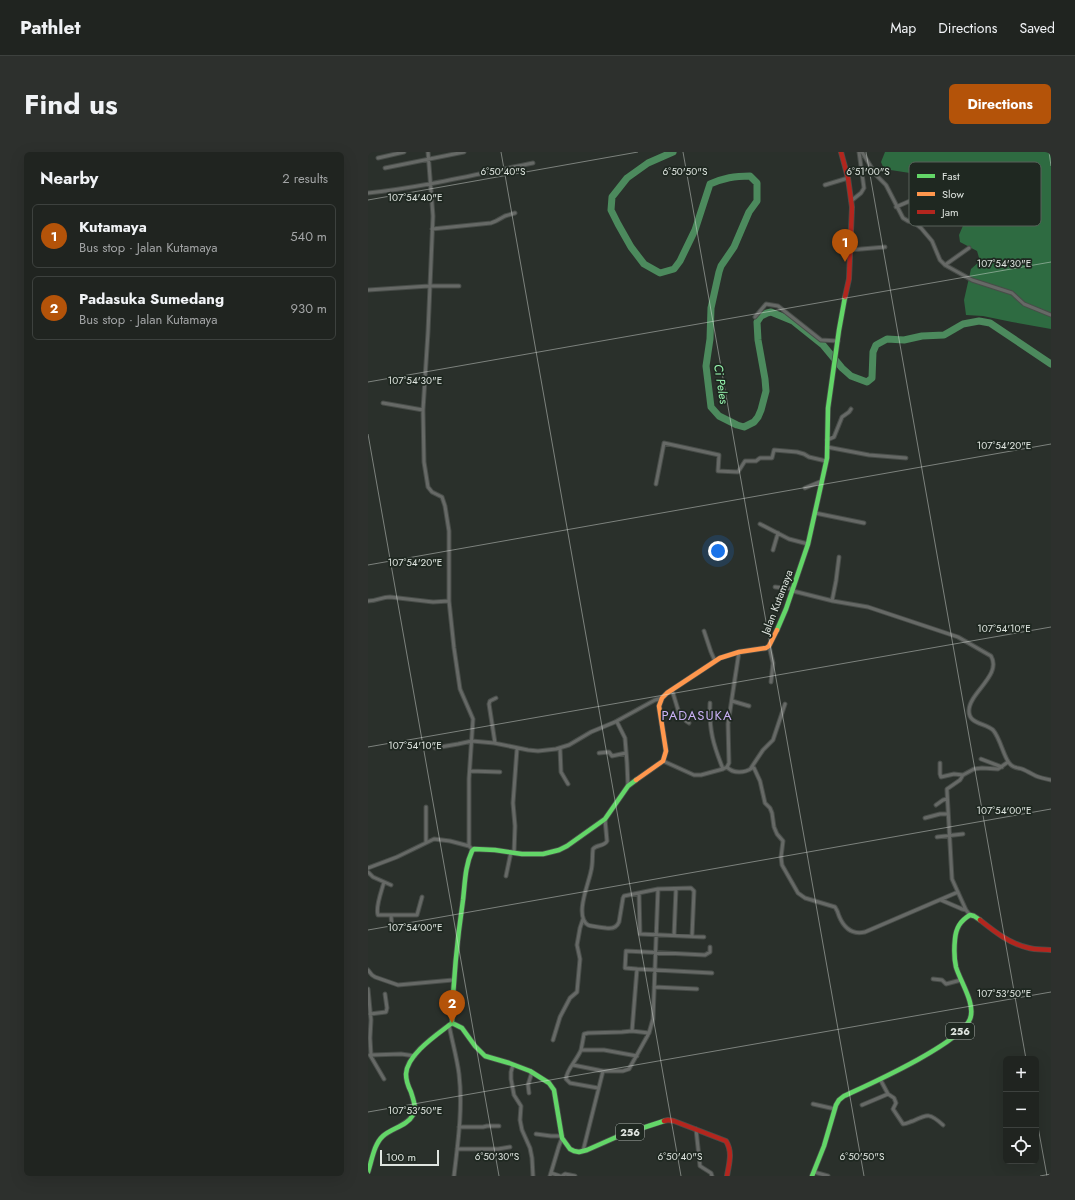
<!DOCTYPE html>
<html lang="en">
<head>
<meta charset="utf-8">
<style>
	body { margin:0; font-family:Jost,sans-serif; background:#2d302d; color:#f1f3f6 }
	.controls { position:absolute; right:12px; bottom:12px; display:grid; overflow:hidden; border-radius:6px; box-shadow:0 4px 16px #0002 }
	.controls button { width:36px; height:36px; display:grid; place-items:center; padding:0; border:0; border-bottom:1px solid #3d413e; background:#202420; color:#f1f3f6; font:20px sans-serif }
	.scale { position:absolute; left:12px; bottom:10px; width:59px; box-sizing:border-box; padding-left:4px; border:2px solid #dfe5e0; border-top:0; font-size:11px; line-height:14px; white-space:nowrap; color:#dfe5e0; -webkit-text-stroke:3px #1f2821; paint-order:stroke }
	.you { position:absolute; left:350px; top:399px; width:14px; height:14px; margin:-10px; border:3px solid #fff; border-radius:50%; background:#1a73e8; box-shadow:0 0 0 6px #1a73e833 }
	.badge { display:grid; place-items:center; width:26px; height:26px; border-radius:50%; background:#b45309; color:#fff; font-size:13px; font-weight:700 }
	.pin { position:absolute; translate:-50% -33px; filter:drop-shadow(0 1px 2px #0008) }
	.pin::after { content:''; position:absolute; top:21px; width:14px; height:12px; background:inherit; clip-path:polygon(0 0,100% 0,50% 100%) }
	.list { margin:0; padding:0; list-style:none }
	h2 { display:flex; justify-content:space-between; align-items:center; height:52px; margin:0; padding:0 16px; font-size:17px }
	h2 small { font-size:13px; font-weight:400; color:#a2a4a5 }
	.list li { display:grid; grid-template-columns:26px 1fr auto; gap:12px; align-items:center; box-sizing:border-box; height:64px; margin:0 8px 8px; padding:0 8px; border:1px solid #3d413e; border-radius:6px }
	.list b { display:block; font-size:15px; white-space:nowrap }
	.list p { margin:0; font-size:13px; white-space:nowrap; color:#a2a4a5 }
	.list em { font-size:13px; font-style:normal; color:#a2a4a5 }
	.icon { flex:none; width:22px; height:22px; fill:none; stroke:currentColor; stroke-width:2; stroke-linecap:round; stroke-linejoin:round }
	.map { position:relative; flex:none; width:683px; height:1024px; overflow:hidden; border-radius:6px }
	header { display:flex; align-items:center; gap:24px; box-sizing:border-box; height:56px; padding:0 20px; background:#202420; border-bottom:1px solid #3d413e }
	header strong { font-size:19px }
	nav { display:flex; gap:22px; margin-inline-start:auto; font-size:14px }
	.intro { display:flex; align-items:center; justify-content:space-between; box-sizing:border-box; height:96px; padding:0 24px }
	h1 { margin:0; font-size:28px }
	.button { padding:10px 18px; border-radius:6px; background:#b45309; color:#fff; font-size:14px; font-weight:700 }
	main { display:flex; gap:24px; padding:0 24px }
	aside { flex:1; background:#202420; border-radius:6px; box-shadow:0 4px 16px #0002 }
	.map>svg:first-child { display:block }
	.forest { fill:#2e6b41 }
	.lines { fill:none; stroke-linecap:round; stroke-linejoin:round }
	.river { stroke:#4c8a5d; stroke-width:7 }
	.street-casing { stroke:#484d49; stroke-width:5 }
	.fast-casing { stroke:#484d49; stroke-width:6 }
	.slow-casing { stroke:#484d49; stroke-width:6 }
	.jam-casing { stroke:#484d49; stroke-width:6 }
	.street { stroke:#666966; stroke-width:3 }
	.fast { stroke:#63d668; stroke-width:4.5 }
	.slow { stroke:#ff974d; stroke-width:4.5 }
	.jam { stroke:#b3261e; stroke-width:4.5 }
	.ticks { fill:none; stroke:#dfe5e0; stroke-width:1; stroke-opacity:0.45 }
	.labels { text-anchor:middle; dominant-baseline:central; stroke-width:3.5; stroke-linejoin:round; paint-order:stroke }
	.shield { fill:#1f2821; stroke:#a5aca7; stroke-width:1 }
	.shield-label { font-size:10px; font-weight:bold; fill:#dfe5e0 }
	.street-label { font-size:11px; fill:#dfe5e0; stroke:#1f2821 }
	.water-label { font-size:12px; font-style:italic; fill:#98f7b0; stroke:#1f2821 }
	.quarter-label { font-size:13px; letter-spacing:1px; fill:#c9b0f5; stroke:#1f2821 }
	.key { fill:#1f2821; stroke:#59615a; stroke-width:1 }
	.key-label { font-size:11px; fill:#dfe5e0 }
	.ticks-label { font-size:10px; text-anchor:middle; fill:#dfe5e0; stroke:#1f2821; stroke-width:3.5; stroke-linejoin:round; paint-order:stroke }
</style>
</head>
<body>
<header>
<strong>Pathlet</strong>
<nav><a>Map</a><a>Directions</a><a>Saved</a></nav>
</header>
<div class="intro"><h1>Find us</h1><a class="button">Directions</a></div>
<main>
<aside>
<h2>Nearby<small>2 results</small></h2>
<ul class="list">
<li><span class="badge">1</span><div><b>Kutamaya</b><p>Bus stop · Jalan Kutamaya</p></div><em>540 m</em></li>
<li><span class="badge">2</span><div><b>Padasuka Sumedang</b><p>Bus stop · Jalan Kutamaya</p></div><em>930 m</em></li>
</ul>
</aside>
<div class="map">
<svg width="683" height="1024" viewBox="0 0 683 1024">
	<rect width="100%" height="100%" fill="#2a302b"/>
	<!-- forest -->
	<path class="forest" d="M 517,0 L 683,0 L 683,177 L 644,170 L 615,164 L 598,163 L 596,148 L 603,117 L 612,109 L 609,99 L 592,90 L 591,83 L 600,62 L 592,38 L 578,15 C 569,10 562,17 555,23 L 516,17 L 513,10 Z"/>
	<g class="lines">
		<!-- river -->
		<path class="river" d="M 305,0 L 280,11 L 259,26 L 244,45 L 243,58 L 250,72 L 263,95 L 276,112 L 292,121 L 306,117 L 312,109 L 327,78 L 342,32 C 356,26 366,24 382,24 L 389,31 L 389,49 L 381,60 L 366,95 L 353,114 L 351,120 L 343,156 L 342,187 L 338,214 L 343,255 L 351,264 L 369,273 L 376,275 L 386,270 L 390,265 L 393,258 L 398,239 L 397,227 L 390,188 L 389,170 L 393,164 L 399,161 L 403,160 L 425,169 L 455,193 L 474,216 L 483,224 L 499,230 L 504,226 L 505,200 L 508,193 L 519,187 L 536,188 L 554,184 L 576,183 L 595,172 L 611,169 L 622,171 L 683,212"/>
		<defs>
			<path id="street" d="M 60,0 L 65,64 L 60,180 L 55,258 L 56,310 L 60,335 L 64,340 L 74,345 L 77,354 L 81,379 L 81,449 L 86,496 L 92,537 L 105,567 L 101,627 L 101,694
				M 494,0 L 508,23 L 518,33 L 535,66 L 540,69 L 547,71 L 553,76 L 564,89 L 572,108 L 577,113 L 604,128 L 644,141 L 656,152 L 683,163
				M 10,6 L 36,0
				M 17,16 L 96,0
				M 457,33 L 480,26
				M 0,41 C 56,35 110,22 165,11
				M 483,49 L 493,41 L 496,36 L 491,0
				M 528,55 L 565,39 L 580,31 L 586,46 L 590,52
				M 64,77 L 123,71 L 128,69 L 137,64 L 147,61
				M 482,98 L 517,95
				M 577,113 L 601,96
				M 0,138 L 61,134 L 91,134
				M 387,165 L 398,152 L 410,154 L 453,188 L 470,189
				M 15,251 L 55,258
				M 459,288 L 466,285 L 474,265 L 481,260 L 483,257
				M 459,295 L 501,303 L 538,306
				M 288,332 L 296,291 L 351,303 L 350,319 L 370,320 L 377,309 L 388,309 L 392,306 L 404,306 L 406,298 L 429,300 L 436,302 L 441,305 L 458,309
				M 437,336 L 454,329
				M 447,361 L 496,371
				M 392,372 L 421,387 L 440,392
				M 405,398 L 410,381
				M 407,435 L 425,437
				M 425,439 L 465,449 L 500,455 L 590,485 L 623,504 C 634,523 602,540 601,558 C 600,572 617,571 625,578 C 633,587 636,608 643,613 C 646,616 651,616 654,617 C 659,619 664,622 668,624 C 673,626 678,627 683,628
				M 0,449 C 10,449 13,445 22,445 L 65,450 L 81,449
				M 464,449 L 468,429 L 471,405
				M 336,479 L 343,500 L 347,509
				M 401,494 L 405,511 L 403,530
				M 304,538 L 311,561 L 316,563 L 318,569 L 321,571
				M 364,549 L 381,554
				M 342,551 C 341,578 345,592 355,617
				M 249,570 L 257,586 L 259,611 L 260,634
				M 127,591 L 121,552 L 122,549 L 128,546
				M 67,596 L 90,592 L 104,589 L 126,591 L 160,598 L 170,599 L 188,597 L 201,593 L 223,580 L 247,570 L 287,548 L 294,546
				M 192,596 L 193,620 L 200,632
				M 231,601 L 241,600 L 244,604 L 258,601
				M 613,607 L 634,615
				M 295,609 L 326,623 L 333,623 L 355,617 L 359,615 L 361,611 L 360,572 L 371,500
				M 572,611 L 572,622 L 573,625 L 586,622 L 595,623
				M 359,615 C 365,622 377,621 384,616 L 386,616 L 392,629 L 397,651 L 402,656 L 404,661 L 406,675 L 409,682 L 415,689 L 413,705 L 414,713 L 430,741 L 437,746 L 467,755 C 469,758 470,760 471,764 C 476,776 484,783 497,780 L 590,740
				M 383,616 L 395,598 L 405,588 L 417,552
				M 102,619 L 132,620
				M 568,653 L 575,648 L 579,647
				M 58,655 L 58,690
				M 557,666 L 572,662 L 580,662
				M 237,667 L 239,689 C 236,695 229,692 225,697 C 224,705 225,712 223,719 C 221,731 206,764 220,773 C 225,775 233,775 238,776 C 244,777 249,775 251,770 L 255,746 L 256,744 L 290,737 L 323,736 L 326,739 L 324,784
				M 569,685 L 595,682
				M 146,701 L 147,674 L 145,651 L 149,597
				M 0,716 L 29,705 L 66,687 L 82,689 L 101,694 L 105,698
				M 0,720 L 5,725 L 23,733
				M 138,724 L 143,700
				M 16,730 C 14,738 7,755 10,763 L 49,763 L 54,745
				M 271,741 L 272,782 L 336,785
				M 573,748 L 594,757 L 598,758
				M 23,763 L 24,776
				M 602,763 L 598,758 L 584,727 L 579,639 L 579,637 L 592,628 L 595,623 L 606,617 L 614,616 L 630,617 L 640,610
				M 306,784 L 308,737
				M 269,817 L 257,816 L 258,799 L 337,803 L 342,800 L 342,795
				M 0,818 L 4,823 L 7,825 L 30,833 L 85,828
				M 565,827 L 574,828 L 578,832 L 593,828
				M 286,835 L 329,837
				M 0,837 L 3,868 L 2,886 L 3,903 L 33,902 L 47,904
				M 2,862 L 18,860 L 19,856 L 17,842
				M 81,873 C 84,889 89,906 91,922 C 95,956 90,990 86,1024
				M 281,881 L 264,879 L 269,817 L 344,821
				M 185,888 L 192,865 L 202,846 L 209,840 L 212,807 L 209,793 L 212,776 L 215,767
				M 213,898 L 236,898 L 269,904
				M 2,903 L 16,927
				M 145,913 L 143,920 L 143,927 L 146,943 L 153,954 L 152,968 L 154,978 L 162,996 L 164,1006 L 165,1024
				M 205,913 L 235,919
				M 512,927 L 520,942 L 526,946 L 528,951 L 525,957 L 535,972 C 539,972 541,970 545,969 C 560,962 562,961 575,973
				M 230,936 L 202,931 L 198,927 C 198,918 209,908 213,898 C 214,893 215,888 216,882 L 220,881 L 254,880 L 264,879
				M 161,941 L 160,933 L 164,920
				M 445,952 L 467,957
				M 494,953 L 520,942
				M 91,975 L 115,975 L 119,974 L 131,974
				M 328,977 L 332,1014 L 343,1021 L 344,1024
				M 168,982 L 183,984 L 194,984
				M 89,997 L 130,997 L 142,995
				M 215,999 L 235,919 L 255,919 L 261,917 L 281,881 L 285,867 L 290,737
				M 446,1020 L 460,1024
				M 183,1021 L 192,1024
				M 182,1024 L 191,994 L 194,986
				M 194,1024 L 197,1022 L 207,1024"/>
			<path id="fast" d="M 409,478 L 418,457 L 440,392 L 459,306 L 460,256 L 471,178 L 477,145
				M 84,871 C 85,830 89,789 95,748 C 97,731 97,714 104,699 L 106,697 L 127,698 L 154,702 L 175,702 L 191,698 L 199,694 L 237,667 L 260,634 L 268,628
				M 0,1020 C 4,1008 6,992 15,984 C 24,976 39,974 45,963 C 49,956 45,947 43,940 C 40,934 38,928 38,922 C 39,902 70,882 84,871 L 94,876 L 107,894 L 117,904 L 141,911 L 162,919 L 181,931 L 186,938 L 194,986 L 202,997 L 206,999 L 211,1000 L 219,998 L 253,983 L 296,969
				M 444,1024 L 456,994 L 468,953 L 471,948 L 476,944 C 502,932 592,892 602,867 C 608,852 592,829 588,815 C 586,806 586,797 587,787 C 588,776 592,769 602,763 L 606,764 L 612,768"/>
			<path id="slow" d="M 268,628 L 295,609 L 298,599 L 291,554 L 294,546 L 299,541 L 352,506 L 371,500 L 398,496 L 401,494 L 409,478"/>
			<path id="jam" d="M 473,0 L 480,26 L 484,55 L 481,127 L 477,145
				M 612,768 C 627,780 642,792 661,796 C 668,798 676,797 683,798
				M 296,969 L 300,968 L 306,969 L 358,989 C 365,1000 361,1012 359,1024"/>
		</defs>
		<!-- street casing -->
		<use href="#street" class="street-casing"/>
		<!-- fast casing -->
		<use href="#fast" class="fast-casing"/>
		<!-- slow casing -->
		<use href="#slow" class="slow-casing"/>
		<!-- jam casing -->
		<use href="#jam" class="jam-casing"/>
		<!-- street -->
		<use href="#street" class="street"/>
		<!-- fast -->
		<use href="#fast" class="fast"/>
		<!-- slow -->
		<use href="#slow" class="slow"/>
		<!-- jam -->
		<use href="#jam" class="jam"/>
	</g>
	<!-- ticks -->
	<path class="ticks" d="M 133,0 L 313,1024M 315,0 L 496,1024M 498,0 L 658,907M 681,0 L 683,14M 0,48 L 270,0M 0,230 L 683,110M 0,282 L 131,1024M 0,413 L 683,292M 0,595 L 683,475M 0,778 L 683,657M 0,960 L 683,840M 668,964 L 679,1024M 672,1024 L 683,1022"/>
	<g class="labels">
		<!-- shield labels -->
		<g class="shield">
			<rect x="578" y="871" width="28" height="16" rx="3"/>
			<rect x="248" y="972" width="28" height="16" rx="3"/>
		</g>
		<g class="shield-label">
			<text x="592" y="879">256</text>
			<text x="262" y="980">256</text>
		</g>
		<!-- street labels -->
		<g class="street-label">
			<text transform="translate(409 450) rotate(-69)">Jalan Kutamaya</text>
		</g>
		<!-- water labels -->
		<g class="water-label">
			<text transform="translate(353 232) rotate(81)">Ci Peles</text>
		</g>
		<!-- quarter labels -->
		<g class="quarter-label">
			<text x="329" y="563">PADASUKA</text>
		</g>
	</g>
	<!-- legend -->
	<rect x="541" y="10" width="132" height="64" rx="6" class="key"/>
	<rect x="549" y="22" width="18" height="4" fill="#63d668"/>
	<rect x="549" y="40" width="18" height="4" fill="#ff974d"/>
	<rect x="549" y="58" width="18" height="4" fill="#b3261e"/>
	<g class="key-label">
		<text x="574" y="28">Fast</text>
		<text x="574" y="46">Slow</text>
		<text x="574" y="64">Jam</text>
	</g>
	<g class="ticks-label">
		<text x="135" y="23">6°50'40"S</text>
		<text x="317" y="23">6°50'50"S</text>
		<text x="500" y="23">6°51'00"S</text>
		<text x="47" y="49">107°54'40"E</text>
		<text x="636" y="115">107°54'30"E</text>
		<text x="47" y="232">107°54'30"E</text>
		<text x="636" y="297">107°54'20"E</text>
		<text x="47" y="414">107°54'20"E</text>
		<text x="636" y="480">107°54'10"E</text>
		<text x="47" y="597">107°54'10"E</text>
		<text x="636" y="662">107°54'00"E</text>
		<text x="47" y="779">107°54'00"E</text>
		<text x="636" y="845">107°53'50"E</text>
		<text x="47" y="962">107°53'50"E</text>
		<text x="129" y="1008">6°50'30"S</text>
		<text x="312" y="1008">6°50'40"S</text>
		<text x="494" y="1008">6°50'50"S</text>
	</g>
</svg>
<div class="controls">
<button>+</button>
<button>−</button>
<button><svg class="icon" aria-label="locate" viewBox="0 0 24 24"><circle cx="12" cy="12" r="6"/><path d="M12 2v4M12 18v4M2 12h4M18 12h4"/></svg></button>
</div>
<div class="scale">100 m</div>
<div class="you"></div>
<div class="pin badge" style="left:477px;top:110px">1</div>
<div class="pin badge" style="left:84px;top:871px">2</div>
</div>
</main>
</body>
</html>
